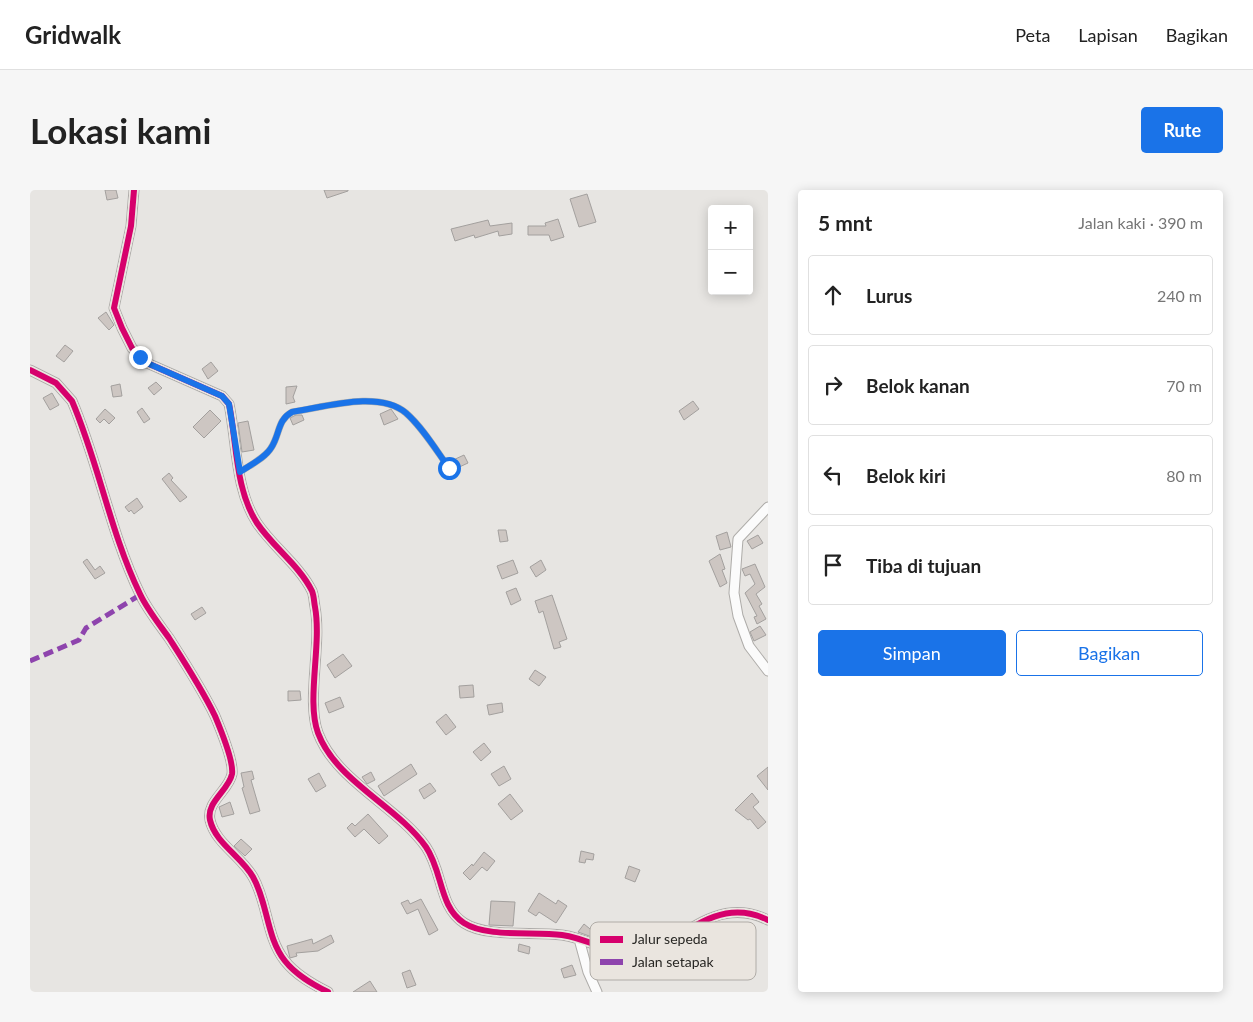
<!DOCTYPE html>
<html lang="id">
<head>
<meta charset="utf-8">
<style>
	body { margin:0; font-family:Lato,sans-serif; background:#f6f6f6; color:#222 }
	.controls { position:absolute; right:15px; top:15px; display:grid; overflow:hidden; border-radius:5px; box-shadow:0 2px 12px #0003 }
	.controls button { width:45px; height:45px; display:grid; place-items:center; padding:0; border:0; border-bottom:1px solid #e0e0e0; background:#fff; color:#222; font:25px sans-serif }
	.stop { position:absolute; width:15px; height:15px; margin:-11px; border:4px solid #1a73e8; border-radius:50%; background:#fff }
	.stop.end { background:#1a73e8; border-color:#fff; box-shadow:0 1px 5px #0008 }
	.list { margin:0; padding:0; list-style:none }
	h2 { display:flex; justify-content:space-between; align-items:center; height:65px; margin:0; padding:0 20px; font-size:21px }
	h2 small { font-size:16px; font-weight:400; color:#767676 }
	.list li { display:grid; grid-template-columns:32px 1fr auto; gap:15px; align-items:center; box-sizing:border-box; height:80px; margin:0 10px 10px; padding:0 10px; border:1px solid #e0e0e0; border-radius:5px }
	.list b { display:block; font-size:19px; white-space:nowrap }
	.list em { font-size:16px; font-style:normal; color:#767676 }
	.actions { display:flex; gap:10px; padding:15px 20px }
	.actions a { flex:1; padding:11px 0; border:1px solid #1a73e8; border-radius:5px; text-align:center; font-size:18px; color:#1a73e8 }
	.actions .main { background:#1a73e8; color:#fff }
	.icon { flex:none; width:28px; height:28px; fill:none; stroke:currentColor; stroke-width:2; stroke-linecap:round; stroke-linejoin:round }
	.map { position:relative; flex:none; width:738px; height:802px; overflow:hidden; border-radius:5px }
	header { display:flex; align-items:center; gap:30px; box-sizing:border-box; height:70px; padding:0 25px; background:#fff; border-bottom:1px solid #e0e0e0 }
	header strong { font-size:24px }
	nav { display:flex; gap:28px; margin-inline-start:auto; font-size:18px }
	.intro { display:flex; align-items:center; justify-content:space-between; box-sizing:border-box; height:120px; padding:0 30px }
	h1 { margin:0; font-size:35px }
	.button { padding:12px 22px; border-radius:5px; background:#1a73e8; color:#fff; font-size:18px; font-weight:700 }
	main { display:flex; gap:30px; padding:0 30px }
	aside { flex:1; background:#fff; border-radius:5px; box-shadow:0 2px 12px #0003 }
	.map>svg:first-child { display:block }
	.building { fill:#cdc6c2; stroke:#a3a09e }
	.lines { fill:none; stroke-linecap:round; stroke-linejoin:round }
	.lane-casing { stroke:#aeaca9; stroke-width:7 }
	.street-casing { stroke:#aeaca9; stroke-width:11 }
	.lane { stroke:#fbfbfb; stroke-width:4.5 }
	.street { stroke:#fbfbfb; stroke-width:9 }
	.quiet { stroke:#8e44ad; stroke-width:5; stroke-dasharray:10 5; stroke-linecap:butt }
	.cycleway-casing { stroke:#eae5df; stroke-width:9 }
	.cycleway { stroke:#d6006c; stroke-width:6 }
	.route { stroke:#1a73e8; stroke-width:6 }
	.key { fill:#eae5df; stroke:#b0aca7; stroke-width:1 }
	.key-label { font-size:14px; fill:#272623 }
</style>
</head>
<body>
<header>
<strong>Gridwalk</strong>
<nav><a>Peta</a><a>Lapisan</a><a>Bagikan</a></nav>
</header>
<div class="intro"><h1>Lokasi kami</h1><a class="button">Rute</a></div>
<main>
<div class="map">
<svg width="738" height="802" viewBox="0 0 738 802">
	<rect width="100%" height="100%" fill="#e7e5e2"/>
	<!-- building -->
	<path class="building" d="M 75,0 L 86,0 L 88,8 L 77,10 Z
		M 294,0 L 318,0 L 318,1 L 297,8 Z
		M 557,4 L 566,32 L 549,37 L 540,9 Z
		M 528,29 L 534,47 L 521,51 L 519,45 L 498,45 L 498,36 L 516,36 L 515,33 Z
		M 458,30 L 460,36 L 482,33 L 482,44 L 469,46 L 468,41 L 445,48 L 444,45 L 425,51 L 421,39 Z
		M 76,122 L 84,135 L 79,140 L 68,128 Z
		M 35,155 L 43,161 L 34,172 L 26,166 Z
		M 181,172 L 188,181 L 178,189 L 172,179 Z
		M 126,192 L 132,198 L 124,205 L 118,198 Z
		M 90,194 L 92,206 L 83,207 L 81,196 Z
		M 267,196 L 263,207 L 265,212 L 256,214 L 256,197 Z
		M 22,203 L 29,215 L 20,220 L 13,208 Z
		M 663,211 L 669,219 L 654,230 L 649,221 Z
		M 112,218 L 120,229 L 114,233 L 107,222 Z
		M 75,219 L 85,228 L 79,234 L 74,229 L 70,233 L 66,229 Z
		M 361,219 L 368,229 L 354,235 L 350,224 Z
		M 180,220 L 191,231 L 174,248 L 163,237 Z
		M 266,225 L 272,225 L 274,230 L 263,235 L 260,228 Z
		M 218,231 L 224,260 L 212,262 L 208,233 Z
		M 434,265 L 438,273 L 425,279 L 421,271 Z
		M 139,283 L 143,288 L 141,290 L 157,307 L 150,312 L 132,289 Z
		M 107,308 L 113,317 L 104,324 L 101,320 L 99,322 L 95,317 Z
		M 468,340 L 476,340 L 478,351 L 470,352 Z
		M 697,342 L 701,357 L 690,360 L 686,346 Z
		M 728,345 L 733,353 L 722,359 L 717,351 Z
		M 690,364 L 695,379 L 692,380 L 697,393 L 690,397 L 679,371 Z
		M 57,369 L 65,380 L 70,376 L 75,383 L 65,389 L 53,372 Z
		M 483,370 L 488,383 L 472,389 L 467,376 Z
		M 511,370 L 516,380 L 506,387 L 500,377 Z
		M 725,374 L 735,397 L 726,404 L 732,414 L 729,416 L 736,429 L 727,434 L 724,427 L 727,426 L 715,403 L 725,394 L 720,384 L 715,386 L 712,379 Z
		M 486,398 L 491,410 L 481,415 L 476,402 Z
		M 522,405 L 537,449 L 529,452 L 531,457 L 524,459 L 513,421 L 509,423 L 505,411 Z
		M 172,417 L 176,423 L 165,430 L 161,424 Z
		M 730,436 L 736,445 L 724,451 L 720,442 Z
		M 313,464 L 322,476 L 305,488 L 297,475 Z
		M 505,480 L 516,487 L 509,496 L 499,489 Z
		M 443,495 L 444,507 L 430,508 L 429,496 Z
		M 258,501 L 270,501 L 271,510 L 258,511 Z
		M 310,507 L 314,517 L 299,523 L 295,513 Z
		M 472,513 L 473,522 L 459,525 L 457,515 Z
		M 416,524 L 426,537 L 416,545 L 406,532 Z
		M 454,553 L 461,562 L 451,571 L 443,562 Z
		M 381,574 L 387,584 L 354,606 L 348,596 Z
		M 474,576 L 481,589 L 469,596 L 461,584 Z
		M 738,577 L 738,600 L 727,586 Z
		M 222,581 L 224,589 L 221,590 L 230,621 L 220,624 L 212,598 L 214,597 L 211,583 Z
		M 341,582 L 345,590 L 337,594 L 332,587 Z
		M 289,583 L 296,596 L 286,602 L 278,589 Z
		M 400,593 L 406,601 L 394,609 L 389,600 Z
		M 722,603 L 729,612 L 723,617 L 736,632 L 728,639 L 720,629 L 718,630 L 705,620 Z
		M 480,604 L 493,621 L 481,630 L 468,614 Z
		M 200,612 L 204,624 L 192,627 L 189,617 Z
		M 338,624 L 358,646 L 349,654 L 334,639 L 325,647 L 317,638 L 322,633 L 325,636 Z
		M 211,649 L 222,659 L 215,666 L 204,656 Z
		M 551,661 L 564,664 L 563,670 L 556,669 L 555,673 L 549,672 Z
		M 454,662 L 465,671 L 457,681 L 452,677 L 440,690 L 433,683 L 442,674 L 443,676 Z
		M 599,676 L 610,680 L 605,692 L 595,688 Z
		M 509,703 L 526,714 L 528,710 L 537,716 L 526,733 L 509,722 L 506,726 L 498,721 Z
		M 391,709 L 408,740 L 399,745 L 388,719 L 377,724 L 371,713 L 378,710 L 380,714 Z
		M 461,711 L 485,712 L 483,736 L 459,735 Z
		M 554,734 L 565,743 L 562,747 L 548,742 Z
		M 301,745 L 304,752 L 288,761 L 266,763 L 267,766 L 260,768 L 257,756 L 282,749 L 283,754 Z
		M 489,754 L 500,757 L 499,764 L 488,761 Z
		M 542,775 L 546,785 L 534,788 L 531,779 Z
		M 380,780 L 386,795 L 377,798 L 372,783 Z
		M 340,791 L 347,802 L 323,802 Z"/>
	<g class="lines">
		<defs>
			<path id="lane" d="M 210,282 C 220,275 235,268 241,258 C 250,245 247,230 262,222 C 295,217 349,200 376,223 C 393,238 406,260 419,278"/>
			<path id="street" d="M 104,0 L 101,36 L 84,118 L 92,138 L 102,158 L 117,173 L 192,206 L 199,214 C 207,253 205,299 227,333 C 243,357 269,375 282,401 C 284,406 284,412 285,417 C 292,455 276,510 288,543 C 306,591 367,616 396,657 C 413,682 409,717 434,733 C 457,748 504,741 532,745 C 562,749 587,769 619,767 C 657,742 691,707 738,730
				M 0,180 L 26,193 L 42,211 C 69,274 80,342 110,404 C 117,419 129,434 139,448 C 155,473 172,499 185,526 C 190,538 204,571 202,584 C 199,600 176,612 180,630 C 185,653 212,667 223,687 C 238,713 236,747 255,771 C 266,785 282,794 298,802
				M 738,317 L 708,349 L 704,403 L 708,426 L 719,456 L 738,481
				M 549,749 L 558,782 L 567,802"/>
		</defs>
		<!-- lane casing -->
		<use href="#lane" class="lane-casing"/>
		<!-- street casing -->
		<use href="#street" class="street-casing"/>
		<!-- lane -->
		<use href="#lane" class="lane"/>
		<!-- street -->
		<use href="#street" class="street"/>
		<!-- quiet -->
		<path class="quiet" d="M 0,471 L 49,450 L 56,438 L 110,405"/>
		<defs>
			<path id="cycleway" d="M 104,0 L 101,36 L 84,118 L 92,138 L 102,158 L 117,173 L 192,206 L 199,214 C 207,253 205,299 227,333 C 243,357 269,375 282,401 C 284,406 284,412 285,417 C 292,455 276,510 288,543 C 306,591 367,616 396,657 C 413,682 409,717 434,733 C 457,748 504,741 532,745 C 562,749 587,769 619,767 C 657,742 691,707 738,730
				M 0,180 L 26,193 L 42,211 C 69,274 80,342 110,404 C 117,419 129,434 139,448 C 155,473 172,499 185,526 C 190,538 204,571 202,584 C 199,600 176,612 180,630 C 185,653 212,667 223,687 C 238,713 236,747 255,771 C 266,785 282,794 298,802"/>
		</defs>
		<!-- cycleway casing -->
		<use href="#cycleway" class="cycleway-casing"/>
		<!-- cycleway -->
		<use href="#cycleway" class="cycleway"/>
	</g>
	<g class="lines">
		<!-- route -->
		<path class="route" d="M 110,167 L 117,173 L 192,206 L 199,214 L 210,282 C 220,275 235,268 241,258 C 250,245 247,230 262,222 C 295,217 349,200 376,223 C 393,238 406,260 419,278"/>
	</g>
	<!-- legend -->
	<rect x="560" y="732" width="166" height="58" rx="8" class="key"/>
	<rect x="570" y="746" width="23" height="7" fill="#d6006c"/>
	<rect x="570" y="769" width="23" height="6" fill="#8e44ad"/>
	<g class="key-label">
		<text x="602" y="754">Jalur sepeda</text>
		<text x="602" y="777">Jalan setapak</text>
	</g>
</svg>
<div class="controls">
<button>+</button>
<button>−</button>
</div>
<div class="stop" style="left:419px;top:278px"></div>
<div class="stop end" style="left:110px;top:167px"></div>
</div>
<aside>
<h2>5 mnt<small>Jalan kaki · 390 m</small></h2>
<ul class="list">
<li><svg class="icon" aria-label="ahead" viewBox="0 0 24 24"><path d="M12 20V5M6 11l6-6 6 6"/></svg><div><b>Lurus</b></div><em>240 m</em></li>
<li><svg class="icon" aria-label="right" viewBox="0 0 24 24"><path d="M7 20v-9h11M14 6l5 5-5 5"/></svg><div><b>Belok kanan</b></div><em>70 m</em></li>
<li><svg class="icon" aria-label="left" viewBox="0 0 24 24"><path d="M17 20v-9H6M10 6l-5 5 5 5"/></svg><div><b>Belok kiri</b></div><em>80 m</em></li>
<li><svg class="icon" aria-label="arrive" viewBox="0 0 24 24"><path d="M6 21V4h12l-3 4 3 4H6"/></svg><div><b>Tiba di tujuan</b></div></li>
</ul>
<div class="actions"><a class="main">Simpan</a><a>Bagikan</a></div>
</aside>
</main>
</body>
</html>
